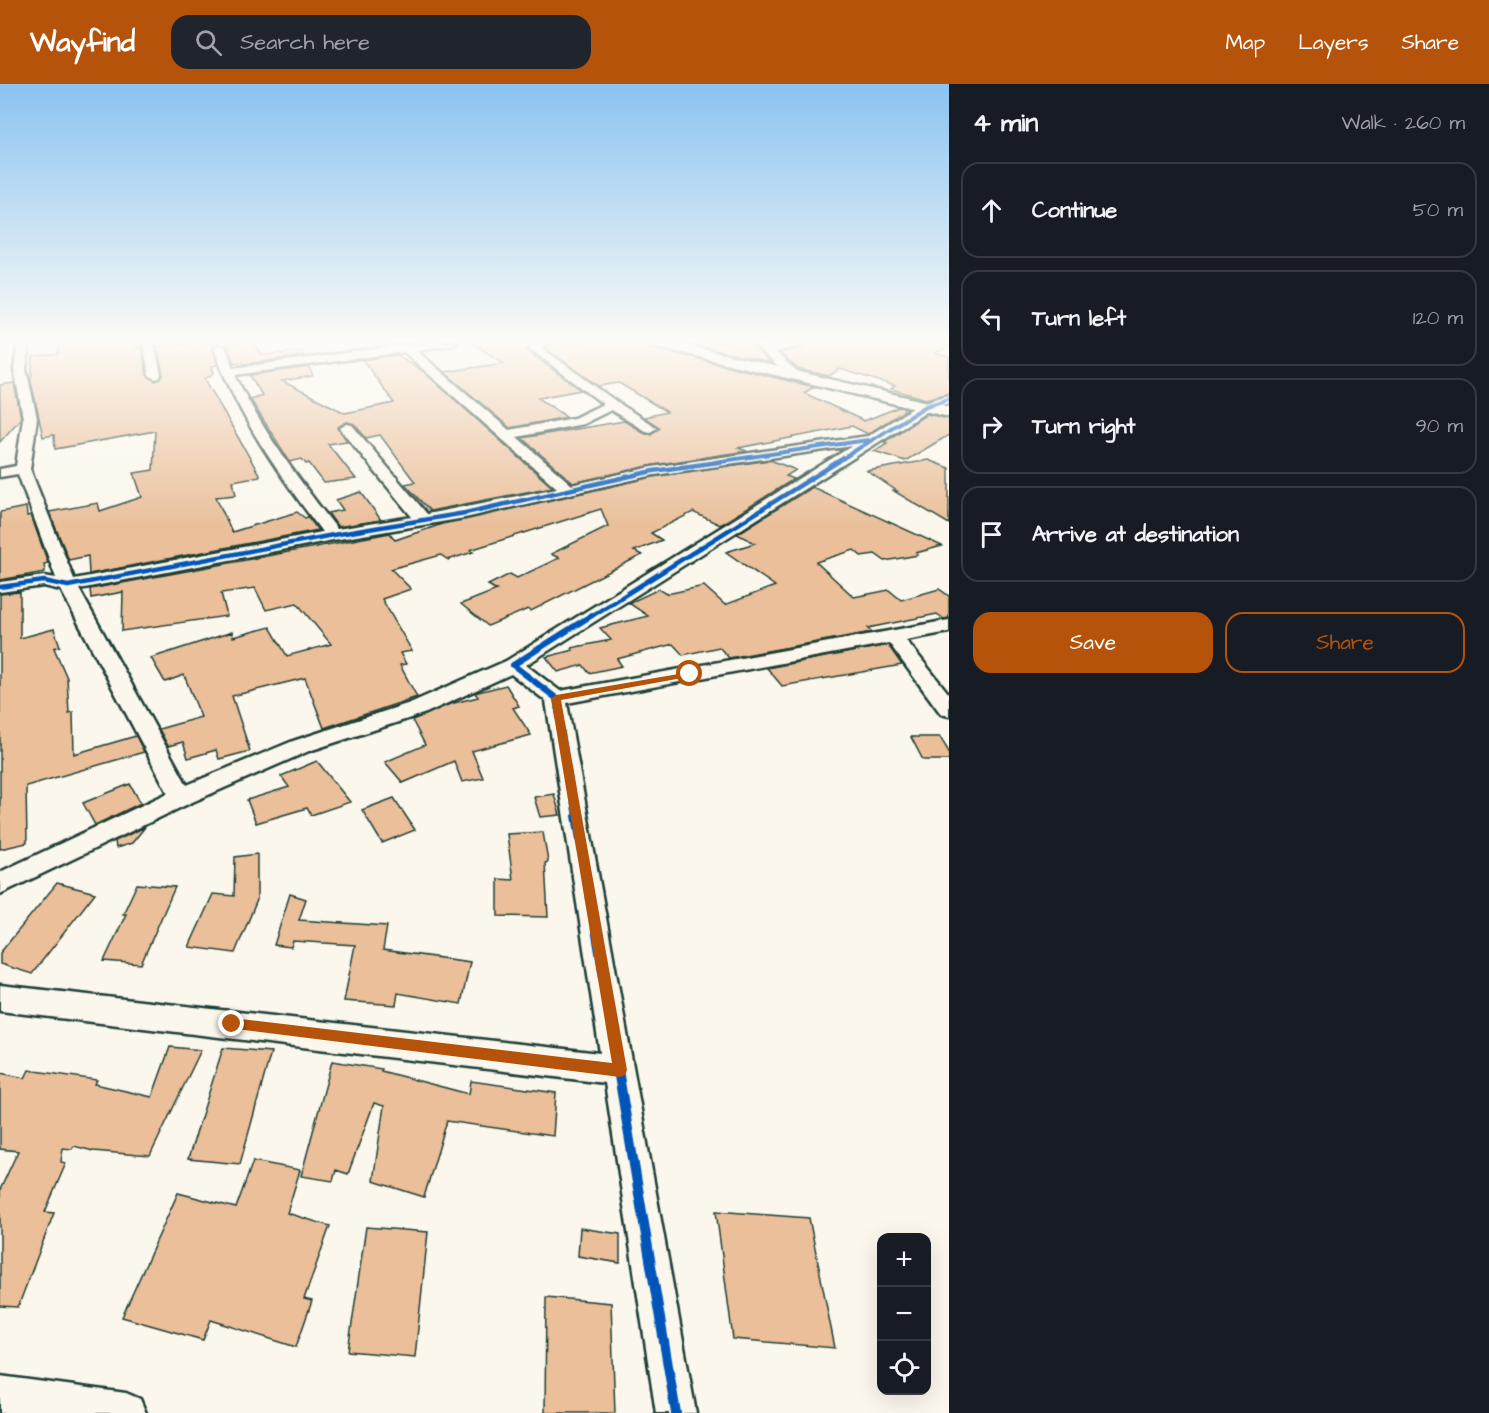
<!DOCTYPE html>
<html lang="en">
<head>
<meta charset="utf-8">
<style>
	body { margin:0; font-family:"Architects Daughter",sans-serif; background:#20242c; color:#f1f3f6 }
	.controls { position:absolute; right:18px; bottom:18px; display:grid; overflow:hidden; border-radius:12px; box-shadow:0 6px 24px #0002 }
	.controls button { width:54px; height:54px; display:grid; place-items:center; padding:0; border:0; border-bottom:2px solid #363941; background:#171b24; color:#f1f3f6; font:30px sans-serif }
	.stop { position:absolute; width:18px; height:18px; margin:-14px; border:4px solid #b45309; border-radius:50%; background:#fff }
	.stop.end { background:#b45309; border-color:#fff; box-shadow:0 2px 6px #0008 }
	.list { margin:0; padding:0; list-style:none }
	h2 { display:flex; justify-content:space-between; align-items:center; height:78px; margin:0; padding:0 24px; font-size:26px }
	h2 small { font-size:20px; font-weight:400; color:#9ea1a6 }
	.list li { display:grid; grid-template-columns:39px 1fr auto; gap:18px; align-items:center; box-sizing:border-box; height:96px; margin:0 12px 12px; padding:0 12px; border:2px solid #363941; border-radius:18px }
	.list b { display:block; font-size:22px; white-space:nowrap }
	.list em { font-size:20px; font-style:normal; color:#9ea1a6 }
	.actions { display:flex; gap:12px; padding:18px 24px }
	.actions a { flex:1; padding:14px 0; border:2px solid #b45309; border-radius:18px; text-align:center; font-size:21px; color:#b45309 }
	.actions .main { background:#b45309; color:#fff }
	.icon { flex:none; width:33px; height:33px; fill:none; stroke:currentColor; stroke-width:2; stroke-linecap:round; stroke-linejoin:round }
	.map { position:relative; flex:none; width:949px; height:1329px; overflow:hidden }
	header { display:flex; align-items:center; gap:36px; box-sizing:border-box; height:84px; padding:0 30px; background:#b45309; color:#fff }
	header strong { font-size:28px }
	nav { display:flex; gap:33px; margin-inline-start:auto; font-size:21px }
	.search { width:420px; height:54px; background:#20242c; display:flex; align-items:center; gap:15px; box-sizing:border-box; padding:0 21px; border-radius:18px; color:#9ea1a6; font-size:22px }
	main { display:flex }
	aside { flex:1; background:#171b24 }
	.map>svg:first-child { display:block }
	.building { fill:#eabf9a; stroke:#1f3d34; stroke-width:1.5 }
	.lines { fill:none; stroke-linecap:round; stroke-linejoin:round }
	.minor-casing { stroke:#1f3d34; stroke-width:5 }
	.tertiary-casing { stroke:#1f3d34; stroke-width:5 }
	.minor { fill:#fbf7ec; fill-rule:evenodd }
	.tertiary { fill:#fbf7ec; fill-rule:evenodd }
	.cycleway-far4-casing { stroke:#fbf7ec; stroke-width:6 }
	.cycleway-far3-casing { stroke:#fbf7ec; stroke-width:8 }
	.cycleway-far2-casing { stroke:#fbf7ec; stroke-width:10 }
	.cycleway-far1-casing { stroke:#fbf7ec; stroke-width:11 }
	.cycleway-casing { stroke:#fbf7ec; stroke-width:14 }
	.cycleway-far4 { stroke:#0057b8; stroke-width:4 }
	.cycleway-far3 { stroke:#0057b8; stroke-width:4.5 }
	.cycleway-far2 { stroke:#0057b8; stroke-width:6 }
	.cycleway-far1 { stroke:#0057b8; stroke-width:8 }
	.cycleway { stroke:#0057b8; stroke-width:10 }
	.route { fill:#b45309 }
</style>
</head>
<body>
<header>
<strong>Wayfind</strong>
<div class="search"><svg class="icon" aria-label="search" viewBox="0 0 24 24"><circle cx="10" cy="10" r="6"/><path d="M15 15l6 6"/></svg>Search here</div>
<nav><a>Map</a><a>Layers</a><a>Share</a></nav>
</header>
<main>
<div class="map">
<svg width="949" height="1329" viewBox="0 0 949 1329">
	<rect width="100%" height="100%" fill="#fbf7ec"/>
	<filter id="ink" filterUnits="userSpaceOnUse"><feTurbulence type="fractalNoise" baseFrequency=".0167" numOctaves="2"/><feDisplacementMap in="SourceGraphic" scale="12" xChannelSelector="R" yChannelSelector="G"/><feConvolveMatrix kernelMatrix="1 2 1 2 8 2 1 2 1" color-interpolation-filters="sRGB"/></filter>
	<g filter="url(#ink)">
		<!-- building -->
		<path class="building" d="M 59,258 L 132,258 L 135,265 L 142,264 L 147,291 L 156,297 L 161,295 L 163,291 L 157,262 L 218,258 L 212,263 L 218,281 L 212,282 L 214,289 L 205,295 L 260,392 L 233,397 L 236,411 L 216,413 L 232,448 L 297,428 L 305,434 L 308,433 L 318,446 L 89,490 L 88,472 L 69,476 L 49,428 L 98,419 L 100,427 L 142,413 L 134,389 L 153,386 L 155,347 L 55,365 L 54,351 L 43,353 L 31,297 L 33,273 L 58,270 Z
			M 253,258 L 262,271 L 302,267 L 304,272 L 244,280 L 243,278 L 234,279 L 228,263 L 224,261 Z
			M 470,258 L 515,258 L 581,306 L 538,314 L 567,333 L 510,344 L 444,288 L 504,279 Z
			M 551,258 L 569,261 L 582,258 L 646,258 L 649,263 L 814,303 L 804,309 L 864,337 L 899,323 L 907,325 L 868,350 L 852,342 L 738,364 L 747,367 L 653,381 L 573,399 L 522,354 L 624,337 L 644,349 L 651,350 L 659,343 L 644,333 L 667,328 L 619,299 L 599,302 L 545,264 Z
			M 681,258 L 749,258 L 770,279 Z
			M 809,258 L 949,258 L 949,263 L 935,269 L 949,273 L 949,309 L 926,315 L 891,305 L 895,302 L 840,285 L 829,292 L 798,285 L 780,269 L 807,262 Z
			M 398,271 L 424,288 L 552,403 L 430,427 L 405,400 L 415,398 L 380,351 L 366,354 L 354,340 L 347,338 L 338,343 L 347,357 L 328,360 L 356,395 L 324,399 L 309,379 L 306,380 L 302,375 L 290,378 L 250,315 L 262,311 L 250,291 L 309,283 L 313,292 L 282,297 L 345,329 L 394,319 L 363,276 Z
			M 14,299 L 21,334 L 0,358 L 0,301 Z
			M 927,330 L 949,335 L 949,351 L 905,377 L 874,367 L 887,359 L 884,358 Z
			M 770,376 L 796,386 L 786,392 L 794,395 L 720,441 L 693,428 L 651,449 L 662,456 L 634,467 L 642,471 L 531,527 L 528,525 L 488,542 L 461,520 L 497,506 L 488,501 L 510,490 L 517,494 L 559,474 L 551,470 L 608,442 L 601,425 L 470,466 L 473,468 L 448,476 L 441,471 L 391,485 L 411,505 L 382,515 L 412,567 L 400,569 L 406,580 L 400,581 L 417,613 L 324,644 L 305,594 L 232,612 L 250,667 L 219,675 L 216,666 L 188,674 L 183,658 L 168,662 L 159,645 L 201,633 L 184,591 L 165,598 L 151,574 L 232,548 L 233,553 L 270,543 L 287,572 L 331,560 L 297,519 L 266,526 L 255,504 L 221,509 L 227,532 L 122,547 L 123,508 L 91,514 L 90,505 L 390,449 L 395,456 L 442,440 L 653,393 Z
			M 928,376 L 949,384 L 949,440 L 894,407 L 897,407 L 867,387 Z
			M 812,403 L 942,462 L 916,469 L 918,471 L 885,477 L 875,470 L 861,472 L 854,466 L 816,478 L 854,513 L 889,506 L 901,516 L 939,505 L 949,512 L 949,534 L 944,535 L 937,530 L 868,544 L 872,548 L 729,574 L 719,563 L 683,571 L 673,560 L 617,575 L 622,582 L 589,589 L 583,581 L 558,588 L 546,573 L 573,566 L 571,564 L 611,556 L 600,544 L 648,532 L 629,519 L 659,505 L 667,510 L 704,502 L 725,521 L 775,502 L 726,468 L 755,459 L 737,450 Z
			M 361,408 L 381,436 L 338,443 L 328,429 L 343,426 L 336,416 Z
			M 26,423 L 27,432 L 31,431 L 48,479 L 44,480 L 45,488 L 0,496 L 0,428 Z
			M 20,508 L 20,554 L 54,545 L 60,562 L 54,564 L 67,594 L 69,629 L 73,628 L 74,670 L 136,652 L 144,668 L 26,702 L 27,759 L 0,765 L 0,510 Z
			M 888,561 L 902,581 L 782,602 L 767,584 Z
			M 506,601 L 519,622 L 513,624 L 531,651 L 472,667 L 483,694 L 462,698 L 454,677 L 403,699 L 385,678 L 425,661 L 412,636 L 450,620 L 478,613 L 475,609 L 478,608 Z
			M 911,653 L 940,653 L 949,668 L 949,676 L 923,676 Z
			M 317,677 L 350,718 L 311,731 L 307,724 L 256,739 L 247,716 L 289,703 L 281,692 Z
			M 130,700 L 141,719 L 95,741 L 83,719 Z
			M 554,710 L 560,731 L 540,733 L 534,713 Z
			M 394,714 L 415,746 L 382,759 L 362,726 Z
			M 145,743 L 132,759 L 116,764 L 115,757 Z
			M 543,748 L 548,778 L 545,779 L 548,833 L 498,832 L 498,795 L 513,796 L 507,750 Z
			M 257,770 L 257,816 L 235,869 L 189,863 L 213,810 L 234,812 L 235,773 Z
			M 57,799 L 95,809 L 32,890 L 0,880 L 0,869 Z
			M 137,800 L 175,803 L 141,880 L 104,877 L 126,830 L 123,830 Z
			M 290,810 L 306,815 L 299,836 L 387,842 L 383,866 L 470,878 L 461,920 L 398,909 L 396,921 L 344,917 L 355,861 L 293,857 L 291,863 L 274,861 Z
			M 170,963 L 201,966 L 150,1072 L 93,1067 L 74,1062 L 72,1065 L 63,1064 L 61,1078 L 66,1079 L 45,1128 L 54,1129 L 18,1223 L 0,1222 L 0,1106 L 18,1067 L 0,1065 L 0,989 L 25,994 L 29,986 L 97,996 L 95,1000 L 152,1013 Z
			M 223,964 L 271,968 L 240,1080 L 188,1075 Z
			M 332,977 L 382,985 L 381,987 L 469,1010 L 471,997 L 556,1009 L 553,1052 L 447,1037 L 424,1113 L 373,1097 L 384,1022 L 374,1019 L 348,1090 L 336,1086 L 333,1097 L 301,1092 Z
			M 253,1077 L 300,1086 L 287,1129 L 330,1142 L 304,1215 L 312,1217 L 296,1263 L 211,1236 L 203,1256 L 122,1233 L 178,1109 L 236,1124 Z
			M 716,1127 L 809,1134 L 835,1264 L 733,1255 Z
			M 366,1143 L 428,1148 L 415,1273 L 348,1267 Z
			M 580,1144 L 620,1150 L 620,1179 L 578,1172 Z
			M 546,1213 L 611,1219 L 615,1329 L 545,1329 Z"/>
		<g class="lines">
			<defs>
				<path id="minor" d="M 18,258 L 30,258 L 26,285 L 37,334 L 30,385 L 74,495 L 322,448 C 279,390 237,332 214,264 L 220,261 L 226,264 L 233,284 L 428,258 L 457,258 L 452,261 L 416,266 L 509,346 L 574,334 L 603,320 L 529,264 L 536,258 L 548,258 L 542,264 L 617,318 L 657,344 L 650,348 L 645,347 L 611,326 L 583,340 L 517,353 L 572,401 L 653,383 L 868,352 L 921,319 L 949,311 L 949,319 L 931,325 L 526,581 L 560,607 L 949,536 L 949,548 L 906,556 L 949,610 L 949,632 L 941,630 L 889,559 L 567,619 L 696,1329 L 656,1329 L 605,999 L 0,927 L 0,901 L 600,969 L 546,617 L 511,590 L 426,629 L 309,667 L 190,719 L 0,810 L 0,788 L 168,709 L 61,506 L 44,502 L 0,508 L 0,498 L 44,492 L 56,494 L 18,390 L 0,393 L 0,385 L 16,382 L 23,334 L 14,285 ZM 404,268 L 557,404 L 427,430 L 352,341 L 347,340 L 340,344 L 342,347 L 412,433 L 337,445 C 299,396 262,347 235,291 ZM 852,362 L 506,577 L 410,619 L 293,657 L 187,701 L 79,505 L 333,456 L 465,434 L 653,391 Z
					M 143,258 L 154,258 L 161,291 L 159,294 L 155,295 L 149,291 Z
					M 751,258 L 763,258 L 768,262 L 788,258 L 807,258 L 806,260 L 775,268 L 798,288 L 798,294 L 790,294 Z
					M 0,1292 L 126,1309 L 140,1315 L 146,1329 L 0,1329 Z"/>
				<path id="tertiary" d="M 648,258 L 672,258 L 949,323 L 949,333 L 650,261 Z"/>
			</defs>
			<!-- minor casing -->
			<use href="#minor" class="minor-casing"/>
			<!-- tertiary casing -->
			<use href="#tertiary" class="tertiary-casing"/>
			<!-- minor -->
			<use href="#minor" class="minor"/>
			<!-- tertiary -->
			<use href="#tertiary" class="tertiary"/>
			<defs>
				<path id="cycleway-far4" d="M 715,378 L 868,356
					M 837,378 L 926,322 L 949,315"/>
				<path id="cycleway-far3" d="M 0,503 L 44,497 L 68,502 L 333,451 L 465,429 L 653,387 L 726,377
					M 590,533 L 839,377"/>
				<path id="cycleway-far2" d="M 576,733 L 556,614 L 513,581 L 592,531"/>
				<path id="cycleway-far1" d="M 576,732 L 620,993"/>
				<path id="cycleway" d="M 619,992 L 676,1329"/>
			</defs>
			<!-- cycleway-far4 casing -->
			<use href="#cycleway-far4" class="cycleway-far4-casing"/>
			<!-- cycleway-far3 casing -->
			<use href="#cycleway-far3" class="cycleway-far3-casing"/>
			<!-- cycleway-far2 casing -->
			<use href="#cycleway-far2" class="cycleway-far2-casing"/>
			<!-- cycleway-far1 casing -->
			<use href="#cycleway-far1" class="cycleway-far1-casing"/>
			<!-- cycleway casing -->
			<use href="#cycleway" class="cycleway-casing"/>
			<!-- cycleway-far4 -->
			<use href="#cycleway-far4" class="cycleway-far4"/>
			<!-- cycleway-far3 -->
			<use href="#cycleway-far3" class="cycleway-far3"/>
			<!-- cycleway-far2 -->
			<use href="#cycleway-far2" class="cycleway-far2"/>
			<!-- cycleway-far1 -->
			<use href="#cycleway-far1" class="cycleway-far1"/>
			<!-- cycleway -->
			<use href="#cycleway" class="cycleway"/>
		</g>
	</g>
	<!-- sky -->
	<linearGradient id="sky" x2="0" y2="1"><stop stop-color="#8ac3f1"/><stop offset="0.58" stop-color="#fdfbf6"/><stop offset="1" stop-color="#fdfbf6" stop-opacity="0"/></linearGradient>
	<rect width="949" height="444" fill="url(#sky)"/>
	<!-- route -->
	<path class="route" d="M 690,588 L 693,588 L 693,592 L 561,616 L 627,986 L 625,991 L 620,993 L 228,944 L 226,940 L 228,936 L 232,934 L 612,979 L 551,614 L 556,611 Z"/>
</svg>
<div class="controls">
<button>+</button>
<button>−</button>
<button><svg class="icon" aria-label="locate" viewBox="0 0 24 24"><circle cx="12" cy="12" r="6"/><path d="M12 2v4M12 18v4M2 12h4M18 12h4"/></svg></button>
</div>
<div class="stop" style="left:690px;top:590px"></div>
<div class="stop end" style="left:232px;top:940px"></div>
</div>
<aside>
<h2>4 min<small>Walk · 260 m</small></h2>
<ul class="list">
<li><svg class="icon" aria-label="ahead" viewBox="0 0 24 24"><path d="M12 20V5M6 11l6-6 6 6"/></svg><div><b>Continue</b></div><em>50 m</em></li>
<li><svg class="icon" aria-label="left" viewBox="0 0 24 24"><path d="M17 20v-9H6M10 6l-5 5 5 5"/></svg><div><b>Turn left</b></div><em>120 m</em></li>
<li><svg class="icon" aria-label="right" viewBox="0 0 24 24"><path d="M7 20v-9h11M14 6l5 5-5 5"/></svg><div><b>Turn right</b></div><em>90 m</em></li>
<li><svg class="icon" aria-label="arrive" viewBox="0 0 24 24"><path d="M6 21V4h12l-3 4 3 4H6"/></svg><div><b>Arrive at destination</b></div></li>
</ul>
<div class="actions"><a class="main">Save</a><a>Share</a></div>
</aside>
</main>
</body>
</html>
